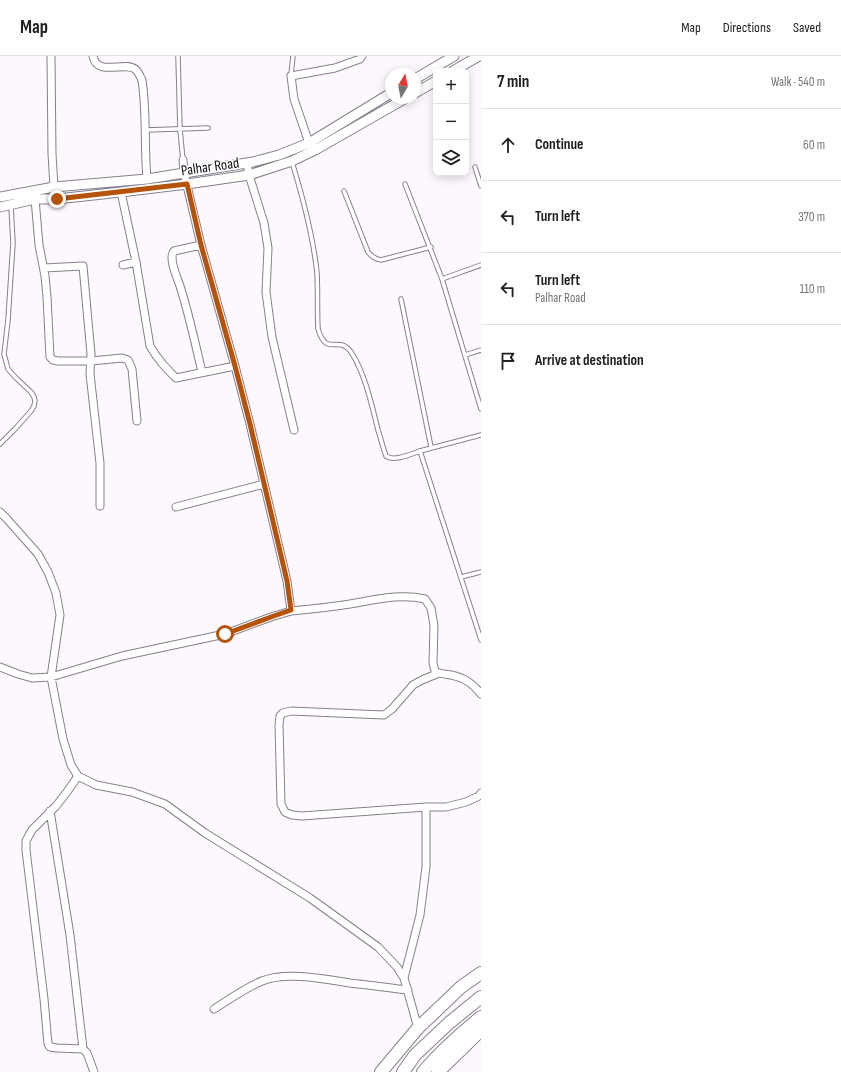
<!DOCTYPE html>
<html lang="en">
<head>
<meta charset="utf-8">
<style>
	body { margin:0; font-family:"Sofia Sans Condensed",sans-serif; background:#f2f2f2; color:#202124 }
	.controls { position:absolute; right:12px; top:12px; display:grid; overflow:hidden; border-radius:8px; box-shadow:0 2px 10px #0003 }
	.controls button { width:36px; height:36px; display:grid; place-items:center; padding:0; border:0; border-bottom:1px solid #e0e0e0; background:#fff; color:#202124; font:20px sans-serif }
	.compass { position:absolute; left:385px; top:12px; width:36px; height:36px; border-radius:50%; background:#fff; box-shadow:0 2px 10px #0003; rotate:10deg }
	.stop { position:absolute; width:12px; height:12px; margin:-9px; border:3px solid #b45309; border-radius:50%; background:#fff }
	.stop.end { background:#b45309; border-color:#fff; box-shadow:0 1px 4px #0008 }
	.list { margin:0; padding:0; list-style:none }
	h2 { display:flex; justify-content:space-between; align-items:center; height:52px; margin:0; padding:0 16px; font-size:17px }
	h2 small { font-size:13px; font-weight:400; color:#757577 }
	.list li { display:grid; grid-template-columns:26px 1fr auto; gap:12px; align-items:center; box-sizing:border-box; height:72px; padding:0 16px; border-top:1px solid #e0e0e0 }
	.list b { display:block; font-size:15px; white-space:nowrap }
	.list p { margin:0; font-size:13px; white-space:nowrap; color:#757577 }
	.list em { font-size:13px; font-style:normal; color:#757577 }
	.icon { flex:none; width:22px; height:22px; fill:none; stroke:currentColor; stroke-width:2; stroke-linecap:round; stroke-linejoin:round }
	.map { position:relative; flex:none; width:481px; height:1016px; overflow:hidden }
	header { display:flex; align-items:center; gap:24px; box-sizing:border-box; height:56px; padding:0 20px; background:#fff; border-bottom:1px solid #e0e0e0 }
	header strong { font-size:19px }
	nav { display:flex; gap:22px; margin-inline-start:auto; font-size:14px }
	main { display:flex }
	aside { flex:1; background:#fff }
	.map>svg:first-child { display:block }
	.lines { fill:none; stroke-linecap:round; stroke-linejoin:round }
	.lane-casing { stroke:#887f8c; stroke-width:5.5 }
	.street-casing { stroke:#887f8c; stroke-width:9 }
	.secondary-casing { stroke:#887f8c; stroke-width:11 }
	.highway-casing { stroke:#887f8c; stroke-width:14 }
	.lane { stroke:#fff; stroke-width:3.5 }
	.street { stroke:#fff; stroke-width:7 }
	.secondary { stroke:#fff; stroke-width:9 }
	.highway { stroke:#fff; stroke-width:12 }
	.route { stroke:#b45309; stroke-width:5 }
	.labels { text-anchor:middle; dominant-baseline:central; stroke-width:3; stroke-linejoin:round; paint-order:stroke }
	.street-label { font-size:15px; fill:#100d12; stroke:#fff }
</style>
</head>
<body>
<header>
<strong>Map</strong>
<nav><a>Map</a><a>Directions</a><a>Saved</a></nav>
</header>
<main>
<div class="map">
<svg width="481" height="1016" viewBox="0 0 481 1016">
	<rect width="100%" height="100%" fill="#fcf8fe"/>
	<g class="lines">
		<defs>
			<path id="lane" d="M 178,0 L 180,74 L 183,104
				M 291,19 L 293,0
				M 145,74 L 208,72
				M 292,106 C 303,142 313,179 317,217 C 318,235 317,254 318,273 C 327,302 338,278 351,296 C 365,317 372,350 378,374 C 381,383 383,392 386,400 C 394,406 411,398 420,395
				M 475,111 L 481,130
				M 405,128 L 442,223 L 481,353
				M 344,135 L 368,196 C 372,201 375,203 381,204 L 431,191
				M 442,223 L 481,209
				M 401,243 L 431,391
				M 465,299 L 481,294
				M 481,379 L 420,395 L 481,584
				M 0,388 L 15,373 L 31,355 L 34,350 L 35,345 L 34,341 L 31,336 L 16,322 L 8,313 L 4,298 L 8,264 L 13,187 L 11,150
				M 461,521 L 481,516"/>
			<path id="street" d="M 51,0 L 52,98 L 54,131 L 57,143
				M 93,0 C 97,21 124,5 135,13 C 139,16 140,21 142,24 C 147,57 144,90 147,123
				M 311,89 L 309,87 L 294,43 L 291,20 L 335,12 L 360,3 L 362,0
				M 247,107 L 249,119 L 264,167 L 268,192 L 266,236 L 272,281 L 294,374
				M 121,136 L 136,206 L 150,290 C 158,304 165,311 176,322 L 235,310
				M 35,143 L 39,189 L 45,220 L 47,241 L 50,301 L 53,304 L 58,305 L 91,305 L 122,302 L 128,304 L 132,313 L 137,365
				M 201,189 L 174,195 C 168,202 177,221 180,230 C 189,258 195,287 202,316
				M 123,209 L 136,206
				M 44,212 L 83,210 L 91,298 L 90,318 L 100,407 L 100,450
				M 176,451 L 264,428
				M 0,456 L 7,463 L 38,498 L 48,516 L 56,537 L 60,559 L 51,621 L 63,683 L 71,709 L 78,720 L 96,729 L 132,736 L 165,748 L 205,777 L 310,842 L 378,891 L 397,911 L 404,922 L 418,972
				M 291,555 C 311,553 330,551 350,548 C 375,544 400,537 425,543 L 431,552 L 434,569 L 433,607 L 435,615 C 440,618 445,618 451,619 C 465,622 472,627 481,638
				M 0,611 L 18,618 L 32,622 L 51,621 L 122,600 L 225,578 L 271,561 L 291,555 L 287,525 L 250,368 L 235,310 L 201,189 L 184,117 L 183,104
				M 439,617 L 422,624 L 413,629 L 392,653 L 384,659 L 291,655 L 283,657 L 280,660 L 279,669 L 281,748 L 285,756 L 292,759 L 302,760 L 426,751 L 446,751 L 466,746 L 479,740 L 481,737
				M 78,720 L 67,736 L 56,750 L 32,774 L 26,785 L 26,794 L 44,943 L 48,988 L 50,991 L 57,992 L 83,993 L 87,997 L 94,1016
				M 50,755 L 70,879 L 83,993
				M 404,922 L 420,859 L 426,811 L 426,751
				M 214,953 C 230,943 245,932 262,925 C 286,915 325,923 350,927 C 370,929 389,932 408,934"/>
			<path id="secondary" d="M 453,15 L 479,0
				M 415,23 L 454,0
				M 415,37 L 436,25
				M 0,141 L 54,131 L 147,123 L 253,106 L 279,99 L 309,87 L 391,37
				M 0,151 L 35,143 L 57,143 L 121,136 L 187,128 L 249,119 L 292,105 L 315,94 L 406,42"/>
			<path id="highway" d="M 381,1016 L 418,972 L 461,931 L 481,917
				M 403,1016 L 415,999 L 449,967 L 481,941
				M 423,1016 C 440,996 460,978 481,961
				M 438,1016 L 481,974"/>
		</defs>
		<!-- lane casing -->
		<use href="#lane" class="lane-casing"/>
		<!-- street casing -->
		<use href="#street" class="street-casing"/>
		<!-- secondary casing -->
		<use href="#secondary" class="secondary-casing"/>
		<!-- highway casing -->
		<use href="#highway" class="highway-casing"/>
		<!-- lane -->
		<use href="#lane" class="lane"/>
		<!-- street -->
		<use href="#street" class="street"/>
		<!-- secondary -->
		<use href="#secondary" class="secondary"/>
		<!-- highway -->
		<use href="#highway" class="highway"/>
	</g>
	<g class="lines">
		<!-- route -->
		<path class="route" d="M 57,143 L 187,128 L 201,189 L 235,310 L 250,368 L 287,525 L 291,554 L 271,561 L 225,578"/>
	</g>
	<g class="labels">
		<!-- street labels -->
		<g class="street-label">
			<text transform="translate(210 111) rotate(-8)">Palhar Road</text>
		</g>
	</g>
</svg>
<div class="controls">
<button>+</button>
<button>−</button>
<button><svg class="icon" aria-label="layers" viewBox="0 0 24 24"><path d="M12 4l9 5-9 5-9-5zM3 14l9 5 9-5"/></svg></button>
</div>
<svg class="compass" viewBox="-18 -18 36 36"><path d="M0-13l5 13h-10z" fill="#e53935"/><path d="M0 13l5-13h-10z" fill="#757577"/></svg>
<div class="stop" style="left:225px;top:578px"></div>
<div class="stop end" style="left:57px;top:143px"></div>
</div>
<aside>
<h2>7 min<small>Walk · 540 m</small></h2>
<ul class="list">
<li><svg class="icon" aria-label="ahead" viewBox="0 0 24 24"><path d="M12 20V5M6 11l6-6 6 6"/></svg><div><b>Continue</b></div><em>60 m</em></li>
<li><svg class="icon" aria-label="left" viewBox="0 0 24 24"><path d="M17 20v-9H6M10 6l-5 5 5 5"/></svg><div><b>Turn left</b></div><em>370 m</em></li>
<li><svg class="icon" aria-label="left" viewBox="0 0 24 24"><path d="M17 20v-9H6M10 6l-5 5 5 5"/></svg><div><b>Turn left</b><p>Palhar Road</p></div><em>110 m</em></li>
<li><svg class="icon" aria-label="arrive" viewBox="0 0 24 24"><path d="M6 21V4h12l-3 4 3 4H6"/></svg><div><b>Arrive at destination</b></div></li>
</ul>
</aside>
</main>
</body>
</html>
